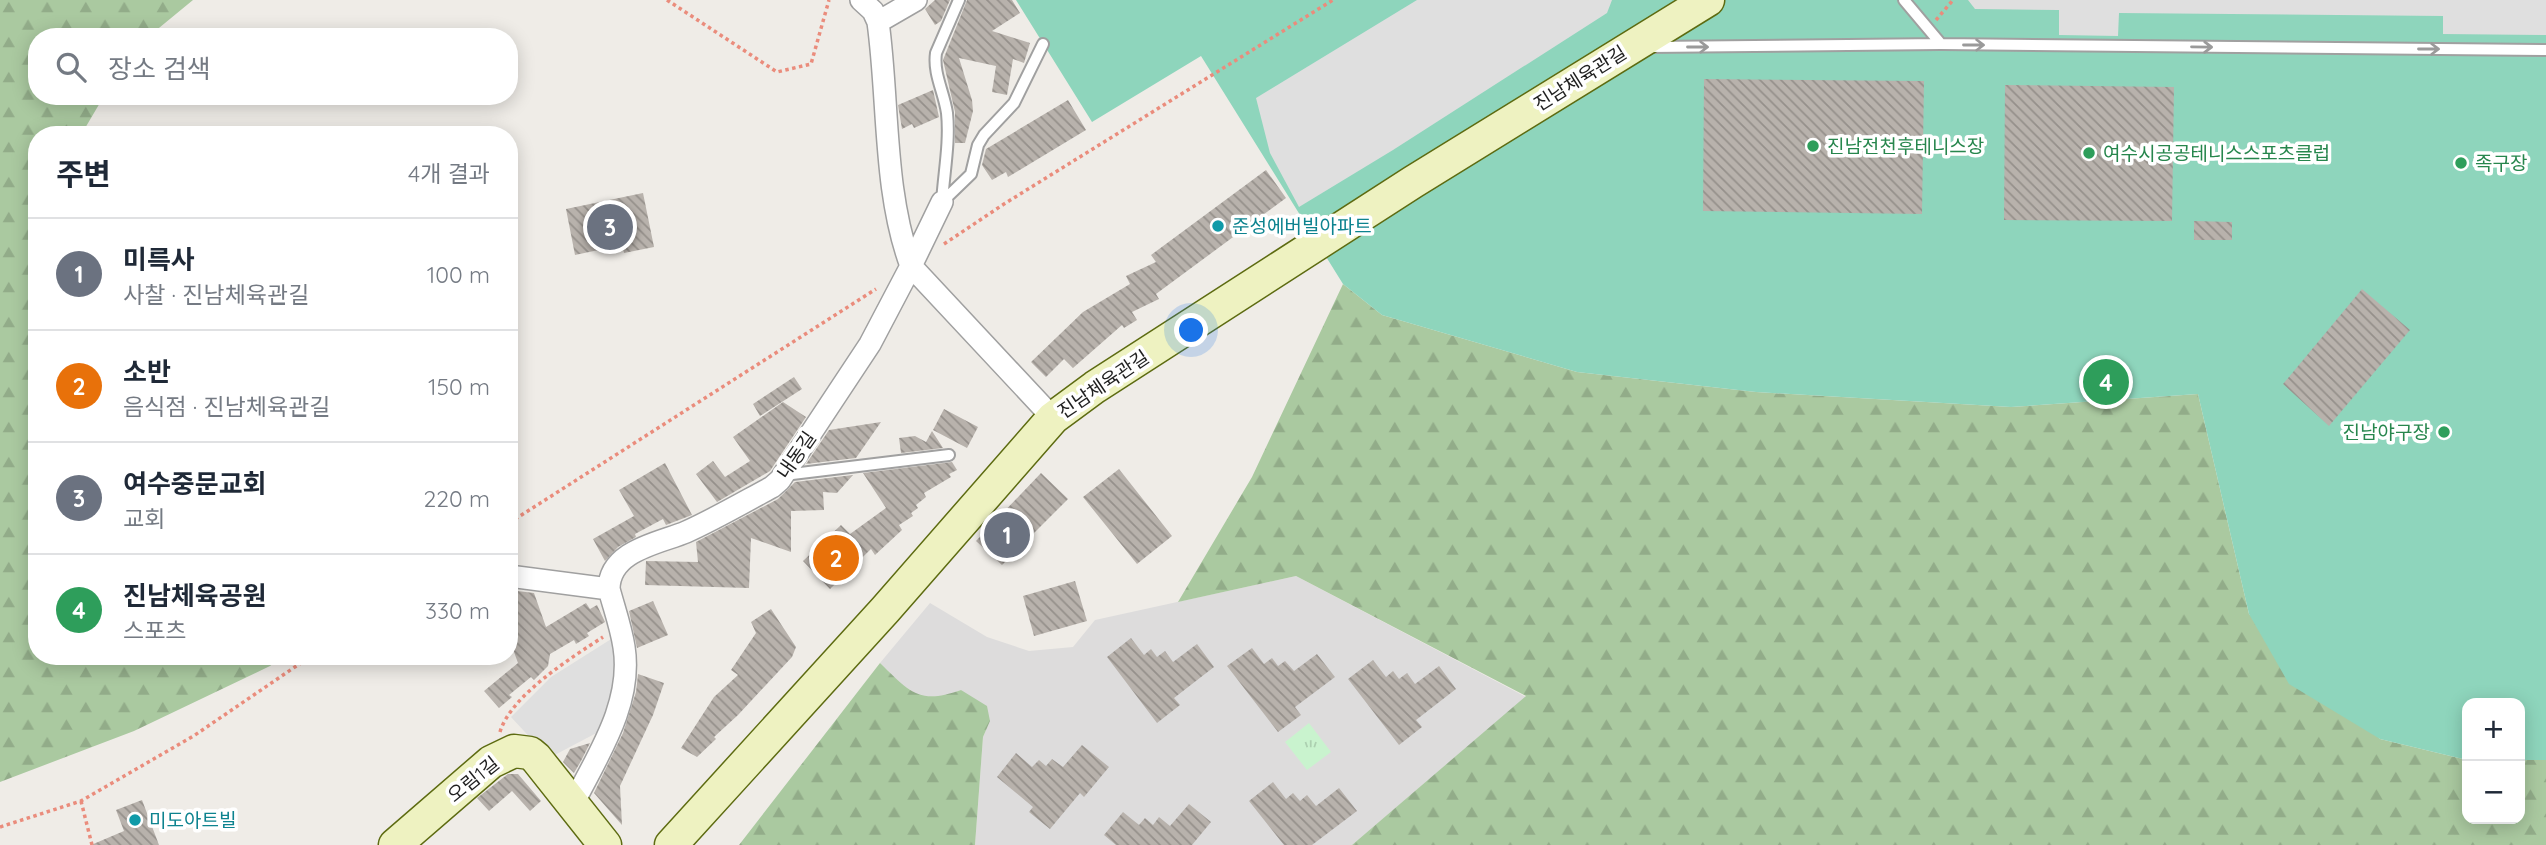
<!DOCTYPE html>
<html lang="ko">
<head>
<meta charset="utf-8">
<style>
	body { margin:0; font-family:Quicksand,"Noto Sans KR",sans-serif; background:#f6f6f7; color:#1f2937 }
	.controls { position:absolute; right:21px; bottom:21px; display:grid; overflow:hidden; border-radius:14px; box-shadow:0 4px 18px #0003 }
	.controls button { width:63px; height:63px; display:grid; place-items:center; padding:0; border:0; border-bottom:2px solid #e0e1e3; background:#fff; color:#1f2937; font:35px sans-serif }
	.you { position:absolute; left:1192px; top:331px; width:24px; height:24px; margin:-18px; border:5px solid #fff; border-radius:50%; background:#1a73e8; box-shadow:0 0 0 10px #1a73e833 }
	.badge { display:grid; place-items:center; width:46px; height:46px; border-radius:50%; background:#ea580c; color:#fff; font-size:23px; font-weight:700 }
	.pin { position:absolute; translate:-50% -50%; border:4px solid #fff; box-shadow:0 2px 7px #0006 }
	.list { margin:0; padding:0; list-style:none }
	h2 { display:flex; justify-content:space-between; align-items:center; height:91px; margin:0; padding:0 28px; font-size:30px }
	h2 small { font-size:23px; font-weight:400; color:#747a83 }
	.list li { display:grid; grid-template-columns:46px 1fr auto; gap:21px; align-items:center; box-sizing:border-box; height:112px; padding:0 28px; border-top:2px solid #e0e1e3 }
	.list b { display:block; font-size:26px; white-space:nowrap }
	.list p { margin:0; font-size:23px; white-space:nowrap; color:#747a83 }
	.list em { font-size:23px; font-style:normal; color:#747a83 }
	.icon { flex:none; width:38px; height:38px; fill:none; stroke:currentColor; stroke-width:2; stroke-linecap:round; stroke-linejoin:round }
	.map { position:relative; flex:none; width:2546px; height:845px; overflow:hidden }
	.search { position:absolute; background:#fff; box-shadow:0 4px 18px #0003; left:28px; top:28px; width:490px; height:77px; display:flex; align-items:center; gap:18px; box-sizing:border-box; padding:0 24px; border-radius:28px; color:#747a83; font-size:26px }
	.panel { position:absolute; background:#fff; box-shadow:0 4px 18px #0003; left:28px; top:126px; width:490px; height:539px; border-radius:28px }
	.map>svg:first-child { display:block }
	.residential { fill:#dddcdc }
	.forest { fill:url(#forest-firs) }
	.park { fill:url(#park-tufts) }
	.pitch { fill:#8ed5bc }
	.parking { fill:#dfdfdf }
	.building { fill:url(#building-back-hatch) }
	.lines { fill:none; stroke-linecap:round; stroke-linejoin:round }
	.lane-casing { stroke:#a0a0a0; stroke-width:14 }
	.street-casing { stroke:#a0a0a0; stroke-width:24 }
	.secondary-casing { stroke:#5d6b11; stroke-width:35 }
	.path { stroke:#ea8c7c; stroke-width:3.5; stroke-dasharray:3.5 3.5; stroke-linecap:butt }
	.lane { stroke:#fff; stroke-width:10 }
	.street { stroke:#fff; stroke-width:21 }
	.secondary { stroke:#eef2c1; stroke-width:32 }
	.oneway { stroke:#9a9a9a }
	.leisure-dot { fill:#2e9e5b; stroke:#fff; stroke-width:2.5 }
	.culture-dot { fill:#0f9aa8; stroke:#fff; stroke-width:2.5 }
	.labels { text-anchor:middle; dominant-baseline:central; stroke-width:7; stroke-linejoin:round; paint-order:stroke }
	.street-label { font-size:19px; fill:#1f1f1f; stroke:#fff }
	.leisure-label { font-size:19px; fill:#27864d; stroke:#fff; text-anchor:start }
	.culture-label { font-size:19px; fill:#0d838f; stroke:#fff; text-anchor:start }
</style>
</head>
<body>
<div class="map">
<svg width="2546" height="845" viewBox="0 0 2546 845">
	<defs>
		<pattern id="forest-firs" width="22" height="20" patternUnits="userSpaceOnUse" patternTransform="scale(1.75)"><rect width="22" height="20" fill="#aac9a0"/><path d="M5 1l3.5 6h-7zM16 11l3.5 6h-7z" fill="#92ac89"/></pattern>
		<pattern id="park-tufts" width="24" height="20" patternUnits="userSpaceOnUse" patternTransform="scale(1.75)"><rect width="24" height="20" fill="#c9f3ce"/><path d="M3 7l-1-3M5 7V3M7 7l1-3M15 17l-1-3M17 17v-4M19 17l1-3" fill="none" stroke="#acd0b0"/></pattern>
		<pattern id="building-back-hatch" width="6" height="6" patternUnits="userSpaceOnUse" patternTransform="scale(1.75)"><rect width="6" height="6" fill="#b8b2ac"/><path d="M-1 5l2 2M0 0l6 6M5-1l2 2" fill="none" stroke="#95908b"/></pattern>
	</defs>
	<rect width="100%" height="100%" fill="#efece7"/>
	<!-- residential -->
	<path class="residential" d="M 1296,576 L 1526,697 L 1352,845 L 975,845 L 983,737 L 990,721 L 961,690 L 944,696 L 922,697 L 902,685 L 880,663 L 930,603 L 987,637 L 1029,651 L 1073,647 L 1095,620 Z"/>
	<!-- forest -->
	<path class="forest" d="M 0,0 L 193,0 L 148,37 L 37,37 L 37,96 L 104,96 L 81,135 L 37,135 L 37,656 L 283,656 L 270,666 L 134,731 L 0,782 Z
		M 1343,284 L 1382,315 L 1577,372 L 1756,392 L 2011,407 L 2198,394 L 2249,614 L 2380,739 L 2467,760 L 2467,819 L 2520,819 L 2520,760 L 2546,760 L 2546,845 L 1352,845 L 1526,696 L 1296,576 L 1178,602 L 1252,477 Z
		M 880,663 C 910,692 919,705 961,690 L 987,706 L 990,721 L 983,737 L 975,845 L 739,845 Z"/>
	<!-- park -->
	<path class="park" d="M 1309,723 L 1331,752 L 1307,770 L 1285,742 Z"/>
	<!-- pitch -->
	<path class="pitch" d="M 1016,0 L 2546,0 L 2546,760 L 2520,760 L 2520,703 L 2467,703 L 2467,760 L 2380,739 L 2289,684 L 2249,614 L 2198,394 L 2011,407 L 1756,392 L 1577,372 L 1382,315 L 1343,284 L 1201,56 L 1092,122 Z"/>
	<!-- parking -->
	<path class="parking" d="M 1417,0 L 1612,0 L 1607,13 L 1393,150 L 1299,207 L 1270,153 L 1256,98 Z
		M 1968,0 L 2546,0 L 2546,35 L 2443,34 L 2443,16 L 2119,13 L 2118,36 L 2059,35 L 2059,10 L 1975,9 Z
		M 616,636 L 621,655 L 604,729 L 549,758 L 511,717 L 551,677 Z"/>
	<!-- building -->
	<path class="building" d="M 935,0 L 950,0 L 941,21 L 935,25 L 925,9 Z
		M 967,0 L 1012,0 L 1020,13 L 992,31 L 1030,43 L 1024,63 L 1013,59 L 1007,95 L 992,92 L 996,66 L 959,58 L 972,100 L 973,111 L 965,143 L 955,143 L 955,112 L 943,60 Z
		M 1704,79 L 1924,81 L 1922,214 L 1703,211 Z
		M 2005,85 L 2174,87 L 2172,221 L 2004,220 Z
		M 933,90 L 939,117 L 914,128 L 912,124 L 902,129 L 898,105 Z
		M 1068,100 L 1086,130 L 1008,177 L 1006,172 L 992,180 L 982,165 L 986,149 Z
		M 1266,170 L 1286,198 L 1156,294 L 1159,299 L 1132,312 L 1137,320 L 1124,328 L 1122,325 L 1073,368 L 1064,359 L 1046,377 L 1031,362 L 1083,312 L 1130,284 L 1126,276 L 1156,262 L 1151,255 Z
		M 643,193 L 654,247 L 624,253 L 622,245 L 575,255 L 566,209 Z
		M 2194,221 L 2232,222 L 2232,240 L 2194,240 Z
		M 2362,289 L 2410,330 L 2329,426 L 2283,384 Z
		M 794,377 L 802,389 L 760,416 L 753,404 Z
		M 783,402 L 806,417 L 770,471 L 717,502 L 696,474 L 713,461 L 725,477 L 750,461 L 733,437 Z
		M 944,409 L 978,427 L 967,448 L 933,430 Z
		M 881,422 L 856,458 L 806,464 L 829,430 Z
		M 932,431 L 943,448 L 901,453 L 899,438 L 915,436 L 926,442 Z
		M 952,462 L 957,470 L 949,474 L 951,477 L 924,493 L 926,497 L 916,505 L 918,508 L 911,513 L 913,516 L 899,525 L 902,530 L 875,555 L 871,549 L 830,589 L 803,561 L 841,525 L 850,534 L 886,508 L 863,473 Z
		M 665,463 L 692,515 L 666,525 L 663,519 L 635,534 L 636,537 L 618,547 L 605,561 L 593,539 L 634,516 L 619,490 Z
		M 1119,469 L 1172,536 L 1137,564 L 1083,497 Z
		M 1041,473 L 1068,499 L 1002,565 L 976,541 Z
		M 853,475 L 837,493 L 823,492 L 824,510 L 791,511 L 791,552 L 751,538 L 749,588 L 645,585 L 646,561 L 698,562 L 696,542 L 778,499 L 795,482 Z
		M 1075,581 L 1087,621 L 1034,636 L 1023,596 Z
		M 509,590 L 534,593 L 546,627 L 586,603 L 590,609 L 597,605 L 605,622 L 587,633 L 589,636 L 576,644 L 574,640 L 550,654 L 548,666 L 534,680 L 531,677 L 509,695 L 512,697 L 499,708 L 484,691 L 518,663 L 509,638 Z
		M 653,601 L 668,635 L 637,648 L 629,611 Z
		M 771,609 L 796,647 L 792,657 L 738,715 L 714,737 L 716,739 L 697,757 L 681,748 L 714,697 L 738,675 L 731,670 L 756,633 L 751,622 Z
		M 1131,638 L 1144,655 L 1151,649 L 1157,657 L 1165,651 L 1173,662 L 1197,644 L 1214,667 L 1174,698 L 1180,705 L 1157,723 L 1107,657 Z
		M 1252,648 L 1264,664 L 1272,658 L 1278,666 L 1285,661 L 1294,671 L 1317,654 L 1335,677 L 1295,707 L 1301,715 L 1278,732 L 1227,666 Z
		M 1373,660 L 1386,677 L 1393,671 L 1399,679 L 1407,673 L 1415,684 L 1439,666 L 1456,689 L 1416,720 L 1422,727 L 1399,745 L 1348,679 Z
		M 638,674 L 664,683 L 653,715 L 620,786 L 622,825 L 594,793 L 623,733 L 636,692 Z
		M 590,743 L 581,761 L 574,773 L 563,762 L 570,749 Z
		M 1082,745 L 1109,767 L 1084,797 L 1080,793 L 1050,829 L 1029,812 L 1033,807 L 997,777 L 1016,753 L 1032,767 L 1039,760 L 1046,766 L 1052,759 L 1063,767 Z
		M 508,774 L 518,774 L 541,801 L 530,811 L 512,791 L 489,811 L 477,798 Z
		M 1273,782 L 1286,799 L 1293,793 L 1300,801 L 1307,795 L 1316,806 L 1339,788 L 1357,811 L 1312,845 L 1284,845 L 1249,801 Z
		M 142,800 L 159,845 L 91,845 L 124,831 L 116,810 Z
		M 1189,804 L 1211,822 L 1192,845 L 1116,845 L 1104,835 L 1123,812 L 1139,825 L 1145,818 L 1153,825 L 1159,817 L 1170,826 Z"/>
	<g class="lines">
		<defs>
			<path id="lane" d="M 1904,0 L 1941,44
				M 1650,47 L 1941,44 L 2546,50
				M 942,202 C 944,172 950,142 947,113 C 944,92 933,74 936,53 L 959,0
				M 942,202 L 971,174 L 978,145 L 984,135 L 1014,103 L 1043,44
				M 784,475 L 949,455"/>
			<path id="street" d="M 878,22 L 916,0
				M 942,202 L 911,266 L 1053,418
				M 509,576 L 609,589
				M 573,804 C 597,756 633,704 624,647 C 621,627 614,608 609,589 C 609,550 660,543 686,532 C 715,519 744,502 772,487 L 780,480 L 870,344 L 911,266 C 883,191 889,101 878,22 L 873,11 L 861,0"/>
			<path id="secondary" d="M 395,845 L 491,762 L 514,751 L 530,753 L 536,758 L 605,845
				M 671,845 L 885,610 L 1053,418 L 1095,387 L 1413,182 L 1708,0"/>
		</defs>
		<!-- lane casing -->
		<use href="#lane" class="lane-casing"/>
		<!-- street casing -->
		<use href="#street" class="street-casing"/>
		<!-- secondary casing -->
		<use href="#secondary" class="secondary-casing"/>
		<!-- path -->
		<path class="path" d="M 667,0 L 777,72 L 811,64 L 829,0
			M 1936,20 L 1953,0
			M 944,244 L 1004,204 L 1333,0
			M 509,523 L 876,289
			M 500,732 C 511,695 571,658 603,637
			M 81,801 L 92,845
			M 0,827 L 81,801 L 195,735 L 311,656"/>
		<!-- lane -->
		<use href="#lane" class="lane"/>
		<!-- street -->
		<use href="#street" class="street"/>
		<!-- secondary -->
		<use href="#secondary" class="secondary"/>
	</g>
	<!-- one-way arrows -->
	<defs><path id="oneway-shaft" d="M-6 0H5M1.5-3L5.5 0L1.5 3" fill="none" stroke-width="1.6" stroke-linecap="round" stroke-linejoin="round" transform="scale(1.75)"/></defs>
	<g class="oneway">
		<use href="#oneway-shaft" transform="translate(1974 45)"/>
		<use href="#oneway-shaft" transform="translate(1698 47)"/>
		<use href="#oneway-shaft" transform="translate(2202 47) rotate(1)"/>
		<use href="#oneway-shaft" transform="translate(2429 49)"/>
	</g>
	<!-- markers -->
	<g class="leisure-dot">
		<circle cx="1813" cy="146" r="7"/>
		<circle cx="2089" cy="153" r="7"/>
		<circle cx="2461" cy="163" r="7"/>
		<circle cx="2444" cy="432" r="7"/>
	</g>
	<g class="culture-dot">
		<circle cx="1218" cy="226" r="7"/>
		<circle cx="135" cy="820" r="7"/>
	</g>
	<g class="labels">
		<!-- street labels -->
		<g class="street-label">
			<text transform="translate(1580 78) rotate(-32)">진남체육관길</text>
			<text transform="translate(1103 384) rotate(-34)">진남체육관길</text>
			<text transform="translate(796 455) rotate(-55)">내동길</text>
			<text transform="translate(473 779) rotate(-39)">오림1길</text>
		</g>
		<!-- leisure labels -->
		<g class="leisure-label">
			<text x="1827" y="146">진남전천후테니스장</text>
			<text x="2103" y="153">여수시공공테니스스포츠클럽</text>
			<text x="2475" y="163">족구장</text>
			<text x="2430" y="432" text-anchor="end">진남야구장</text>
		</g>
		<!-- culture labels -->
		<g class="culture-label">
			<text x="1232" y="226">준성에버빌아파트</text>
			<text x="149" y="820">미도아트빌</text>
		</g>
	</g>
</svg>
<div class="controls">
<button>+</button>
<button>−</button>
</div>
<div class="you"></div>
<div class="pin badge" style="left:1007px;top:535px;background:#6b7280">1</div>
<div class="pin badge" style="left:836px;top:558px;background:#e8710a">2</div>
<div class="pin badge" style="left:610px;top:227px;background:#6b7280">3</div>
<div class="pin badge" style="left:2106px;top:382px;background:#2e9e5b">4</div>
<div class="search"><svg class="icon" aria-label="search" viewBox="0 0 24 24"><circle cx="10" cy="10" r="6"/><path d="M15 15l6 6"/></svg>장소 검색</div>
<section class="panel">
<h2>주변<small>4개 결과</small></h2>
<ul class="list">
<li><span class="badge" style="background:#6b7280">1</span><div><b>미륵사</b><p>사찰 · 진남체육관길</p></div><em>100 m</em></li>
<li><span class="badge" style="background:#e8710a">2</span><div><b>소반</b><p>음식점 · 진남체육관길</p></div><em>150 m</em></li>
<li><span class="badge" style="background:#6b7280">3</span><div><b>여수중문교회</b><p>교회</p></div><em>220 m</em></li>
<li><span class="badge" style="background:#2e9e5b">4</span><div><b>진남체육공원</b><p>스포츠</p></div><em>330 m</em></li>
</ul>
</section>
</div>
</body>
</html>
